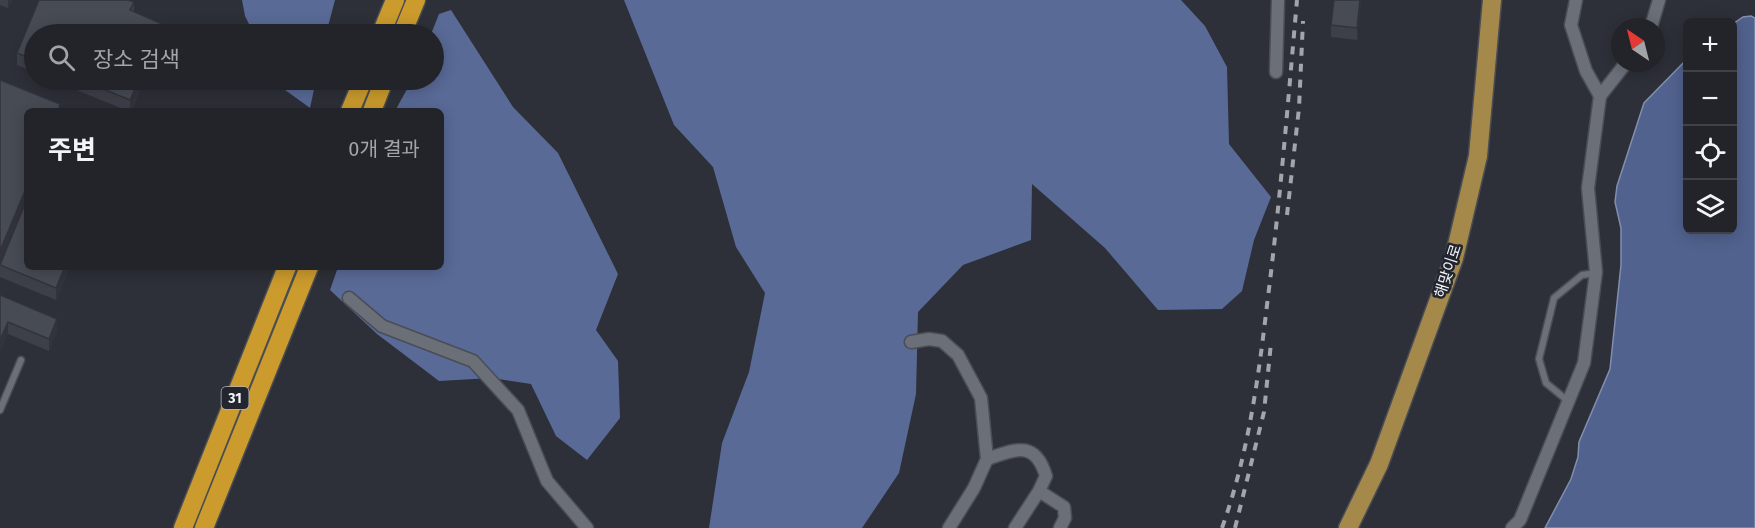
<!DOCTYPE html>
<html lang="ko">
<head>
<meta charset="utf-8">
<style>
	body { margin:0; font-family:"Fira Sans","Noto Sans KR",sans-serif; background:#2a2c32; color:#f1f3f6 }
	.controls { position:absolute; right:18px; top:18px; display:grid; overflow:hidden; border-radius:9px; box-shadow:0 3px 15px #0003 }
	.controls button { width:54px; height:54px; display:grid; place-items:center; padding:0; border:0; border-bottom:2px solid #3f4147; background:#22242a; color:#f1f3f6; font:30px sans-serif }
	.compass { position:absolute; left:1611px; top:18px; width:54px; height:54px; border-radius:50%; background:#22242a; box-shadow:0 3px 15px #0003; rotate:325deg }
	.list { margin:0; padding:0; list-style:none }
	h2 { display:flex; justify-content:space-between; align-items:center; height:78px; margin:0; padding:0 24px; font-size:26px }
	h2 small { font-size:20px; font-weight:400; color:#a2a4a8 }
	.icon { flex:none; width:33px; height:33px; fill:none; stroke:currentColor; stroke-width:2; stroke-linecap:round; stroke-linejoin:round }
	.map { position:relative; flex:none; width:1755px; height:528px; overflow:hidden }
	.search { position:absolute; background:#22242a; box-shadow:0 3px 15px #0003; left:24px; top:24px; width:420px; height:66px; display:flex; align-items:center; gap:15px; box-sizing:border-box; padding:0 21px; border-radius:33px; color:#a2a4a8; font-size:22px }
	.panel { position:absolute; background:#22242a; box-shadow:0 3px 15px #0003; left:24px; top:108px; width:420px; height:162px; border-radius:9px }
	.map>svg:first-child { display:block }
	.forest { fill:#596a97 }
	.water { fill:#51628e; stroke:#818eae; stroke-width:1.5 }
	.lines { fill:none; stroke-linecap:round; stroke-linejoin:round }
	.lane-casing { stroke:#4a4d54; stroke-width:9 }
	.street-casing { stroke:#4a4d54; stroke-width:15 }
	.primary-casing { stroke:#4a4d54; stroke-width:21 }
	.highway-casing { stroke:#4a4d54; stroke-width:21 }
	.lane { stroke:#6b6f78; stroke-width:6 }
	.street { stroke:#6b6f78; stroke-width:12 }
	.primary { stroke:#a5894b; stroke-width:18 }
	.highway { stroke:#cb9b2d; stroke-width:18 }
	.rail { stroke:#a2a5ab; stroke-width:4; stroke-dasharray:8 8; stroke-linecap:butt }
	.wall { fill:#3d4048 }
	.shaded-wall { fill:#32343b }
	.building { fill:#474b54; stroke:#32343b; stroke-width:1.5 }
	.labels { text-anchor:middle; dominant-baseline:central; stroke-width:5; stroke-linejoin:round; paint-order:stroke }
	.shield { fill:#23262e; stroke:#b4b7bd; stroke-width:1.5 }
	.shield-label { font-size:14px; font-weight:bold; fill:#f2f5fa }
	.street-label { font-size:15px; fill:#f2f5fa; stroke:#23262e }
</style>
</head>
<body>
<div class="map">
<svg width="1755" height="528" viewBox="0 0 1755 528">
	<rect width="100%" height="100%" fill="#2d3038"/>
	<!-- forest -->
	<path class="forest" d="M 242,0 L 335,0 L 326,34 L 254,34 L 245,16 Z
		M 624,0 L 1181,0 L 1205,26 L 1227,67 L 1229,144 L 1271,197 L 1254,240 L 1242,291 L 1222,309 L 1158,310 L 1105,248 L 1032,184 L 1031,240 L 963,265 L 918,312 L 916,394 L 899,473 L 862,528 L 709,528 L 722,443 L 749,372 L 765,293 L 736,247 L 713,167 L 674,125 Z
		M 451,10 L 513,107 L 558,153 L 618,274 L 596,330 L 618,361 L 620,418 L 587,460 L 556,436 L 531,384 L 491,378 L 439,381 L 377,334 L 330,290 L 338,267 L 441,267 L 441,111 L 395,111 L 412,80 L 434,80 L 434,34 L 431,34 L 439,14 Z
		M 277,80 L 316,80 L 310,108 L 281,87 Z"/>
	<!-- water -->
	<path class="water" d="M 1751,16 L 1755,18 L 1755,528 L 1545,528 L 1571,479 L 1578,457 L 1579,442 L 1610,369 L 1621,265 L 1621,228 L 1615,202 L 1617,186 L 1644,103 L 1687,59 L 1688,230 L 1732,230 L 1733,24 L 1743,17 Z"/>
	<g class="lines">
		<defs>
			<path id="lane" d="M 1568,401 L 1546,383 L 1539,359 L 1554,298 L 1582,275 L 1596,273
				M 0,410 L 21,360"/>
			<path id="street" d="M 1576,0 L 1571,25 L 1586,71 L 1600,96
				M 1651,27 L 1659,0
				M 1276,72 L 1278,0
				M 349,298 L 382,326 L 473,361 L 518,410 L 547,481 L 587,528
				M 911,342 L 929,339 L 942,341 L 958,355 L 981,398 L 987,459
				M 949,528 L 974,488 L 987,459 C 1016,449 1035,440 1046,476 L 1039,491
				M 1015,528 L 1039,491 L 1064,507 L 1065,518 L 1060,528
				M 1512,528 L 1520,520 L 1584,363 L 1596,272 L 1588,188 L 1600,96 L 1626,63"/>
			<path id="primary" d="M 1348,528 L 1379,464 L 1454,258 L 1478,156 L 1492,0"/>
			<path id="highway" d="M 381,34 L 395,0
				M 402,34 L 416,0
				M 350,111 L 363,80
				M 372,111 L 384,80
				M 183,528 L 287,267
				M 204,528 L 309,267"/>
		</defs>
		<!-- lane casing -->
		<use href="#lane" class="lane-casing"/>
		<!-- street casing -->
		<use href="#street" class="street-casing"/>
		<!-- primary casing -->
		<use href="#primary" class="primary-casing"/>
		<!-- highway casing -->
		<use href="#highway" class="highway-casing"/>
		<!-- lane -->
		<use href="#lane" class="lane"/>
		<!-- street -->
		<use href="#street" class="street"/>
		<!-- primary -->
		<use href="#primary" class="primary"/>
		<!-- highway -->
		<use href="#highway" class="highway"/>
		<!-- rail -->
		<path class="rail" d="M 1287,215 L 1299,108 L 1303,21
			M 1222,528 C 1248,455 1258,381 1267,305 C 1280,203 1288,102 1297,0
			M 1235,528 L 1264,412 L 1271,343"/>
	</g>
	<!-- wall -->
	<path class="wall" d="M 0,0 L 12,0 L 8,8 L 0,5 Z
		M 39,0 L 128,0 L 134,2 L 134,12 L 162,24 L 162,34 L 34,34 L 34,72 L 17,65 L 17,53 Z
		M 1361,0 L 1357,40 L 1331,37 L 1331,25 Z
		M 52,80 L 144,80 L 131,111 L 128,111 Z
		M 0,264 L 27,267 L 70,267 L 56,300 L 0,277 Z
		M 0,295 L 57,331 L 49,351 L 8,334 Z"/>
	<!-- shaded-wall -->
	<path class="shaded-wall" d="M 8,0 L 12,0 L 8,8 Z
		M 1360,0 L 1361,0 L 1357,40 L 1357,28 Z
		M 162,24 L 162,34 L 158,34 Z
		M 139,80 L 144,80 L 130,111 L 130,100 Z
		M 27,186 L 27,198 L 0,264 L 0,251 Z
		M 65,267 L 70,267 L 56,300 L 56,288 Z
		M 57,319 L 57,331 L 49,351 L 49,339 Z
		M 8,322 L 8,334 L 0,353 L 0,340 Z"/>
	<!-- building -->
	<path class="building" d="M 39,0 L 128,0 L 134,2 L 130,10 L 162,24 L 158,34 L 34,34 L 34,60 L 17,53 Z
		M 1334,0 L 1360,0 L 1357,28 L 1331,25 Z
		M 0,80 L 60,104 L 58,111 L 27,111 L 27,186 L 0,251 Z
		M 81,80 L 139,80 L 130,100 Z
		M 27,199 L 27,267 L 65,267 L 56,288 L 0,265 Z
		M 0,295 L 57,319 L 49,339 L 8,322 L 0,340 Z"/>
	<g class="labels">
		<!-- shield labels -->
		<rect class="shield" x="221.5" y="387" width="27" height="22" rx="4.5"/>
		<g class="shield-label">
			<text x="235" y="398">31</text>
		</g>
		<!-- street labels -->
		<g class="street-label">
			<text transform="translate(1448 271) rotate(-72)">해맞이로</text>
		</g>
	</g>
</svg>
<div class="controls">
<button>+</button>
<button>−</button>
<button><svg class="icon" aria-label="locate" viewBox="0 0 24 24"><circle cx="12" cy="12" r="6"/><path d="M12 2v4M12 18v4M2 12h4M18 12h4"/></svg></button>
<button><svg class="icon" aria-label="layers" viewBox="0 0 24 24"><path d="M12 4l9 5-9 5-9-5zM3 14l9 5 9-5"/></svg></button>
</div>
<svg class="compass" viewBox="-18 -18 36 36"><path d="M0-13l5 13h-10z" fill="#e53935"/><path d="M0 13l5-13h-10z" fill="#a2a4a8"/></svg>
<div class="search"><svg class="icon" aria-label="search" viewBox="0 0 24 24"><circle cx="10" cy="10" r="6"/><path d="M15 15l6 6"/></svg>장소 검색</div>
<section class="panel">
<h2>주변<small>0개 결과</small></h2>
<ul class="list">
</ul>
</section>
</div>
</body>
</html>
